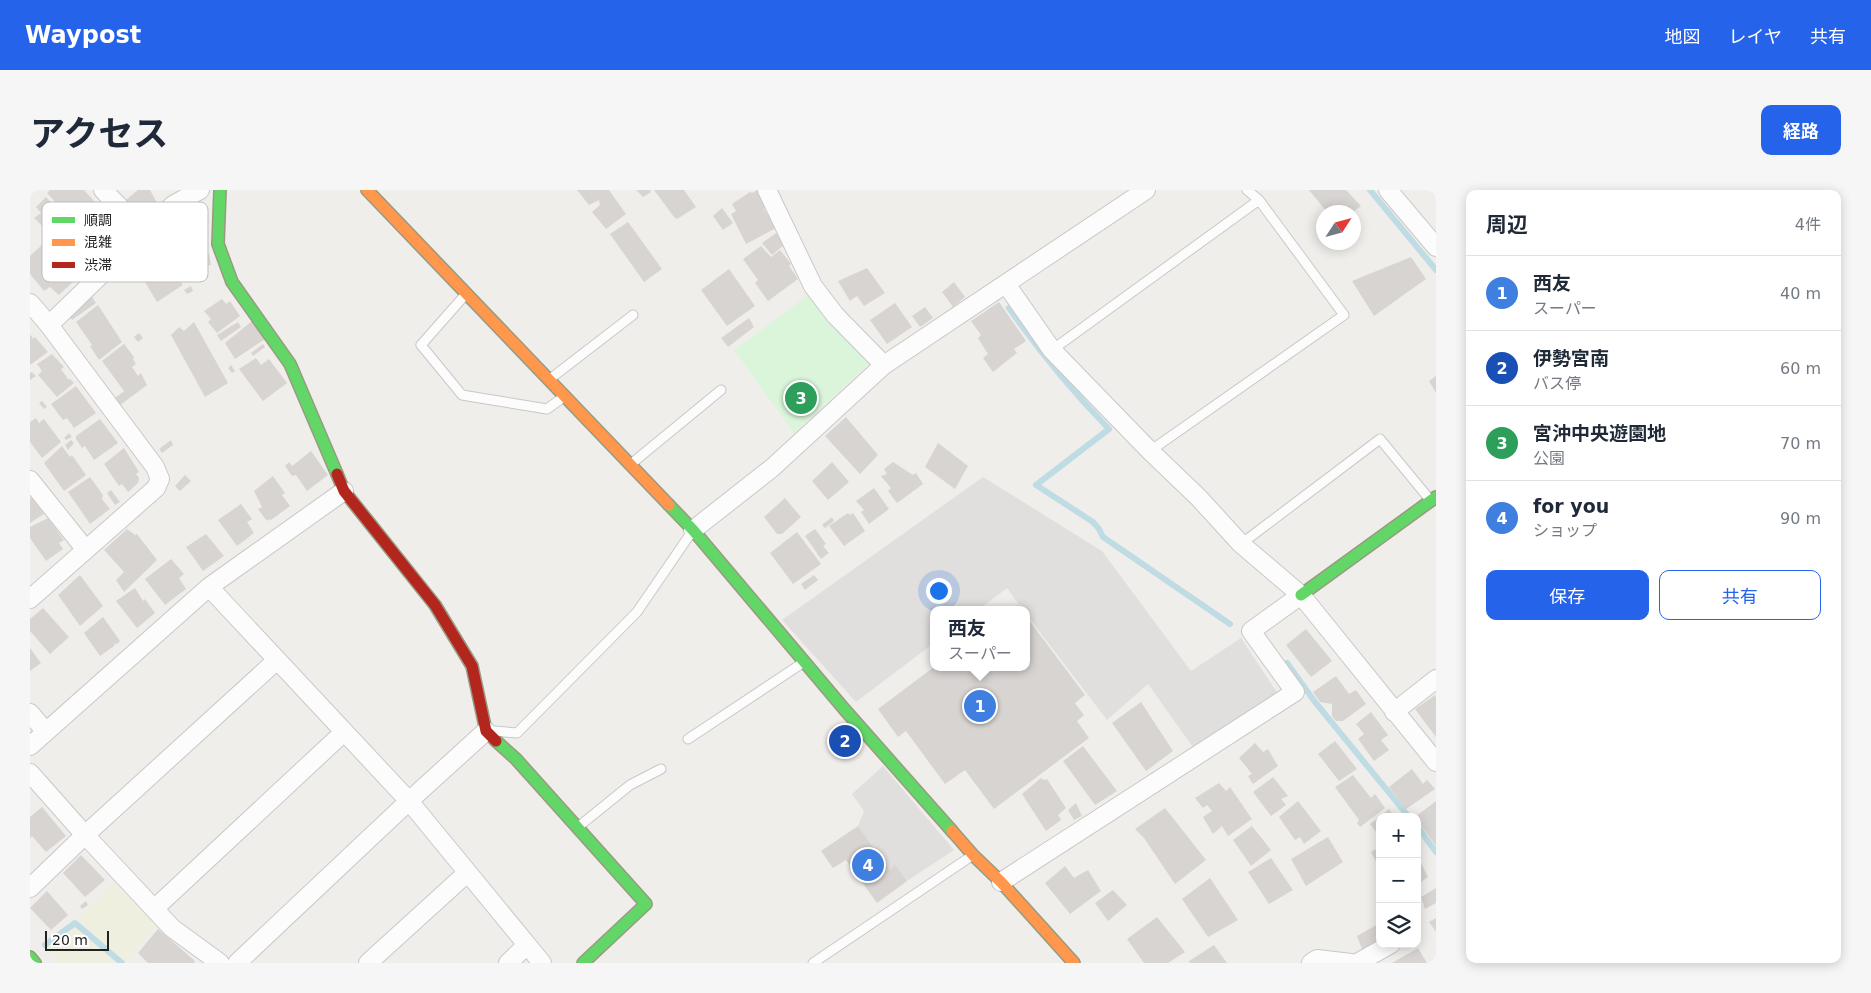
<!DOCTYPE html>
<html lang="ja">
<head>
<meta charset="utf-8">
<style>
	body { margin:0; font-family:"DejaVu Sans","Noto Sans JP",sans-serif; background:#f6f6f7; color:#1f2937 }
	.controls { position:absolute; right:15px; bottom:15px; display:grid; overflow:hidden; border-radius:10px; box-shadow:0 2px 12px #0003 }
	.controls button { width:45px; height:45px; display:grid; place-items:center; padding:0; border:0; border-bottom:1px solid #e0e1e3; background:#fff; color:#1f2937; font:25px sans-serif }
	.compass { position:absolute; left:1286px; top:15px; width:45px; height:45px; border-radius:50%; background:#fff; box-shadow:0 2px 12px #0003; rotate:54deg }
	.scale { position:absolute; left:15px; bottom:12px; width:64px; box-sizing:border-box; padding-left:5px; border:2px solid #222; border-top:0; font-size:14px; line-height:18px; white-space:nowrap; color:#222; -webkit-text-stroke:4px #fff; paint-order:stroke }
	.you { position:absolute; left:908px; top:400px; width:18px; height:18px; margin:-12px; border:4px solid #fff; border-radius:50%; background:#1a73e8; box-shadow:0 0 0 8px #1a73e833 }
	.badge { display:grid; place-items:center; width:32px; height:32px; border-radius:50%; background:#2563eb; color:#fff; font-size:16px; font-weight:700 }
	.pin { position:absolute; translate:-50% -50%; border:2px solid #fff; box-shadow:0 1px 5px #0006 }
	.popup { position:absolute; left:900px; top:416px; width:100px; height:65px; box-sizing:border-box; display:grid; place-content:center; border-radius:10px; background:#fff; filter:drop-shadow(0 1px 4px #0005); font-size:16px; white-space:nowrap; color:#747a83 }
	.popup b { font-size:19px; color:#1f2937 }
	.popup::after { content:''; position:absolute; left:50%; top:100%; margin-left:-10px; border:10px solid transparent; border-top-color:#fff }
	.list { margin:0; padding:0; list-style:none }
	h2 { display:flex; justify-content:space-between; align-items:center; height:65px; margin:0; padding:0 20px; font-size:21px }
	h2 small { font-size:16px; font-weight:400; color:#747a83 }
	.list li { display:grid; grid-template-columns:32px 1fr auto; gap:15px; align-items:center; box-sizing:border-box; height:75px; padding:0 20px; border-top:1px solid #e0e1e3 }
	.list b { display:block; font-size:19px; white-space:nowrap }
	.list p { margin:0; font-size:16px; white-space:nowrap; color:#747a83 }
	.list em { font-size:16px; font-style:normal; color:#747a83 }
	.actions { display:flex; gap:10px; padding:15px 20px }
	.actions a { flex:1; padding:11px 0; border:1px solid #2563eb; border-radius:10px; text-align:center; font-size:18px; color:#2563eb }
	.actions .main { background:#2563eb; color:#fff }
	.icon { flex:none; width:28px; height:28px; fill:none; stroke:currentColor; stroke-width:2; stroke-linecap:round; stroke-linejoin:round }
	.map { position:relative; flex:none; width:1406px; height:773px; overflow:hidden; border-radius:10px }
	header { display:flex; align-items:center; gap:30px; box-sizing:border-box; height:70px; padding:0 25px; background:#2563eb; color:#fff }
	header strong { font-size:24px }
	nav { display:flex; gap:28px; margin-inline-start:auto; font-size:18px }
	.intro { display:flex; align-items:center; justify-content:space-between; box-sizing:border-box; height:120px; padding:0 30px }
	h1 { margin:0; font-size:35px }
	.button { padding:12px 22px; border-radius:10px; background:#2563eb; color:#fff; font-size:18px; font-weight:700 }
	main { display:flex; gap:30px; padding:0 30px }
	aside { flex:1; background:#fff; border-radius:10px; box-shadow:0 2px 12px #0003 }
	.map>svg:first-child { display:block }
	.farmland { fill:#efefdf }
	.park { fill:#daf5da }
	.parking { fill:#e0dfde }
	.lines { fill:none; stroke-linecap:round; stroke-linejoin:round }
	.stream { stroke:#bfdbe3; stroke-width:6 }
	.building { fill:#d7d4d2 }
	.lane-casing { stroke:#c9c8c7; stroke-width:11 }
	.street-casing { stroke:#c9c8c7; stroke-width:20 }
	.fast-casing { stroke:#999a82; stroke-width:14 }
	.slow-casing { stroke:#999a82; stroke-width:14 }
	.jam-casing { stroke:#999a82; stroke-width:14 }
	.lane { stroke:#fdfcfc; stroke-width:9 }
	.street { stroke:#fdfcfc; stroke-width:18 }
	.fast { stroke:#63d668; stroke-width:11 }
	.slow { stroke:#ff974d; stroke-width:11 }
	.jam { stroke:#b3261e; stroke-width:11 }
	.key { fill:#fff; stroke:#bdbdbd; stroke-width:1 }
	.key-label { font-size:14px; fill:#222 }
</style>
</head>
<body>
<header>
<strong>Waypost</strong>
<nav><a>地図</a><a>レイヤ</a><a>共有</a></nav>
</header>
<div class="intro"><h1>アクセス</h1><a class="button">経路</a></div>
<main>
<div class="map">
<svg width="1406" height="773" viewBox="0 0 1406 773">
	<rect width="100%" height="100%" fill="#f0eeeb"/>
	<!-- farmland -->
	<path class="farmland" d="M 85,693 L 127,736 L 94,772 L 48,729 Z
		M 46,736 L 87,773 L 29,773 L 17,757 Z"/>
	<!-- park -->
	<path class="park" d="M 778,105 L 840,173 L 764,243 L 704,160 Z"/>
	<!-- parking -->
	<path class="parking" d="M 953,287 L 1072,361 L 1161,481 L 1211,448 L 1248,504 L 1167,563 L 1118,494 L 1077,530 L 996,424 L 996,420 L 993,420 L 977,398 L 948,420 L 904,420 L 904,453 L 826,512 L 752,430 Z
		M 853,576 L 924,660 L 877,691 L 865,676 L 860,680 L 828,636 L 834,621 L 822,604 Z"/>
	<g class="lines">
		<!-- stream -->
		<path class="stream" d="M 1340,0 L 1406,80
			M 979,118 C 1009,161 1042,201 1079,239 L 1006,295 L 1063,332 L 1069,339 L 1073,347 L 1200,434
			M 1257,473 L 1285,512 L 1379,627
			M 1387,636 L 1406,662
			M 15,755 L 45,733 L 92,773"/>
	</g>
	<!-- building -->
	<path class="building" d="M 20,0 L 54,0 L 65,12 L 55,26 L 46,19 L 37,25 L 17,3 Z
		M 108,0 L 120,0 L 127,13 L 116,20 L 105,20 L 96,10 Z
		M 547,0 L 579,0 L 596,24 L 576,39 L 562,22 L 570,15 L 569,10 L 559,15 Z
		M 606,0 L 620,0 L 621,2 L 613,7 Z
		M 624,0 L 654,0 L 666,17 L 647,29 L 644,27 Z
		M 728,0 L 738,16 L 734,19 L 746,38 L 716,54 L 701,24 L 706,21 L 702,14 L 720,2 L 722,3 Z
		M 1279,0 L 1316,0 L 1331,16 L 1323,22 L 1297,22 Z
		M 16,7 L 47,40 L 33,56 L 4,28 L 11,23 L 6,17 Z
		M 692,18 L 703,33 L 693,40 L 683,26 Z
		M 153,20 L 165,34 L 149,45 L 140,33 Z
		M 598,32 L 632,79 L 614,92 L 580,44 Z
		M 165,37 L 176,38 L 176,53 L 155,54 L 148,59 L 144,51 Z
		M 746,43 L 755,54 L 742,65 L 732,53 Z
		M 13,54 L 45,90 L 29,105 L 20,97 L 14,101 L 0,84 L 0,66 Z
		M 129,56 L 153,95 L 127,112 L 103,72 Z
		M 731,56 L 741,67 L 750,60 L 761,74 L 759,76 L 768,89 L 738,111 L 725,93 L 728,90 L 713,69 Z
		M 179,63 L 181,75 L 157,80 L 152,68 Z
		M 1381,67 L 1396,89 L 1344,126 L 1322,91 Z
		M 837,78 L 855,103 L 834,116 L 827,106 L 820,111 L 808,91 Z
		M 699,79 L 725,116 L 697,136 L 671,100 Z
		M 924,92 L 935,107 L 923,117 L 912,102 Z
		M 161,96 L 163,101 L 157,104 L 154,100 Z
		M 62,107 L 66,113 L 42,130 L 39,125 Z
		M 192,109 L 196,114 L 200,111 L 210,126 L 187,143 L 178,132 L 181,129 L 174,121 Z
		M 969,112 L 996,151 L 984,159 L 987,163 L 963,182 L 953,168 L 958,164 L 948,148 L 951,145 L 941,131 Z
		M 865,113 L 882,137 L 857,154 L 840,130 Z
		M 68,115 L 92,152 L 69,170 L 60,156 L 62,155 L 46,132 Z
		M 895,117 L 903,128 L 890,137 L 882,126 Z
		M 719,128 L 724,137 L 698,157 L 691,148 Z
		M 222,131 L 235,149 L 205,169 L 195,153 Z
		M 164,132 L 198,193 L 175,207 L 141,145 L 149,137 L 154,141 Z
		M 208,132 L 211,137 L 191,151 L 187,145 Z
		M 109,143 L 113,148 L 108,152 L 104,147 Z
		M 0,144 L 3,149 L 5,147 L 18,162 L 0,175 Z
		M 94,154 L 104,167 L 103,169 L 106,174 L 102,177 L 108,186 L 111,183 L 117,195 L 89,216 L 84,209 L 94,201 L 72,171 Z
		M 233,154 L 235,157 L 223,166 L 221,163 Z
		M 22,164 L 34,177 L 31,179 L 38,189 L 40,189 L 44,193 L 27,207 L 8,185 L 12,181 L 7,174 Z
		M 226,168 L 231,175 L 239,169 L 257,193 L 233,211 L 209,179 Z
		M 201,175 L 205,181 L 202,183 L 198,178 Z
		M 2,182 L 6,186 L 0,190 L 0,183 Z
		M 1406,186 L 1406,203 L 1399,191 Z
		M 46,196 L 66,223 L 44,238 L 37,228 L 33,230 L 21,214 Z
		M 12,211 L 17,217 L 14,219 L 9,213 Z
		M 816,227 L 848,265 L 830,284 L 795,246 Z
		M 6,228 L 9,233 L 14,229 L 31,252 L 12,268 L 0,252 L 0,232 Z
		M 70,229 L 88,253 L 64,270 L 55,256 L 52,258 L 46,249 L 46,246 Z
		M 39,243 L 42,247 L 36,250 L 34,248 Z
		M 41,250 L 44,253 L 38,260 L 35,255 Z
		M 141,250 L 143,255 L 132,263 L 129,259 Z
		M 908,253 L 938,276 L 925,299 L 895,277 Z
		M 32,256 L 40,267 L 42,265 L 56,285 L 34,301 L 14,273 Z
		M 94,258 L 109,282 L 106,284 L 109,288 L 108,293 L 98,302 L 92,294 L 89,296 L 74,274 Z
		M 281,261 L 298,285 L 277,301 L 266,285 L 262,286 L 255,276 L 259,272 L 262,276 Z
		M 802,272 L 819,292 L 798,310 L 782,291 Z
		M 863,272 L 883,285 L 886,283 L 893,294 L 867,313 L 858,301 L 861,298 L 851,286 L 857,284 L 854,279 Z
		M 155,285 L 161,291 L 150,301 L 145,296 Z
		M 243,286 L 255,303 L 252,305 L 260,316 L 241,330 L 239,329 L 237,331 L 228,319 L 232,317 L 224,301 Z
		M 60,287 L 73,305 L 72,309 L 80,319 L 60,334 L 38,302 Z
		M 844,298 L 859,319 L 839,334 L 831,322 L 834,320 L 826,311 Z
		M 81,300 L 90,312 L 85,315 L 77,303 Z
		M 0,308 L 2,308 L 14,324 L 0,333 Z
		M 755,308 L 771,327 L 752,344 L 747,344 L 734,327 Z
		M 211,314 L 222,329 L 217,332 L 224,343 L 207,356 L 188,330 Z
		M 818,323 L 820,325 L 823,323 L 835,341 L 814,356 L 799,336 Z
		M 802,327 L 804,331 L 795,338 L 792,335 Z
		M 18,328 L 34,350 L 29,353 L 33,359 L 16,371 L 0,348 L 0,337 Z
		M 97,339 L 105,345 L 107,344 L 127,370 L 94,402 L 86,390 L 94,382 L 74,360 Z
		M 785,339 L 796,354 L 793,356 L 799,363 L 791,369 L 775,346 Z
		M 767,342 L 791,374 L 763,394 L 740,363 Z
		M 176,344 L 194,366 L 173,381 L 156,357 Z
		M 141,369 L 154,384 L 149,388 L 156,399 L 135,415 L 115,389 Z
		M 50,385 L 73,416 L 50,436 L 28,405 Z
		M 784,385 L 788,390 L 775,400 L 771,394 Z
		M 105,398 L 113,411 L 115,409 L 125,423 L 107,438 L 86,411 Z
		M 988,415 L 991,420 L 981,420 Z
		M 13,418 L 39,447 L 20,464 L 0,441 L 0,429 Z
		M 996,426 L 1055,505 L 1045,513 L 1054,525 L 1047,531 L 1059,548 L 964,619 L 935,580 L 915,594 L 876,541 L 868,547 L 848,519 L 904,477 L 996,477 Z
		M 73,427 L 90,451 L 86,455 L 85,452 L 84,456 L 70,466 L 54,443 Z
		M 1276,439 L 1302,471 L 1281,487 L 1256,455 Z
		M 0,458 L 11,473 L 0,481 Z
		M 1306,486 L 1319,504 L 1326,500 L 1336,514 L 1313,531 L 1306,531 L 1302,526 L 1302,514 L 1290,512 L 1283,502 Z
		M 1405,505 L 1406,507 L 1406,547 L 1385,519 Z
		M 1111,512 L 1143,561 L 1116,581 L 1082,533 Z
		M 1341,522 L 1358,545 L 1351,550 L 1359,560 L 1344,571 L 1328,549 L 1334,544 L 1326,534 Z
		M 1305,551 L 1327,579 L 1309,591 L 1288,564 Z
		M 1225,553 L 1233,562 L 1238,559 L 1248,576 L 1223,594 L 1218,586 L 1222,584 L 1209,568 Z
		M 1053,556 L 1087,601 L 1065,615 L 1033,571 Z
		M 1382,579 L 1393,594 L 1397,590 L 1405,599 L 1376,619 L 1359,597 Z
		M 1323,585 L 1341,608 L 1345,604 L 1355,618 L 1330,637 L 1327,633 L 1329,630 L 1305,597 Z
		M 1243,587 L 1258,606 L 1251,609 L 1256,615 L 1241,626 L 1223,602 Z
		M 1011,588 L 1014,590 L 1017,589 L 1036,618 L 1028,625 L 1031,630 L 1016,641 L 992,604 Z
		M 1189,593 L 1196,601 L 1200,597 L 1222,629 L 1198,646 L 1192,636 L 1183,644 L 1173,627 L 1182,621 L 1177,615 L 1173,618 L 1165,608 Z
		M 1268,611 L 1291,641 L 1274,654 L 1270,647 L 1265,650 L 1249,627 Z
		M 1406,611 L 1406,656 L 1387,630 L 1387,627 L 1385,627 Z
		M 1046,613 L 1052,626 L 1044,630 L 1038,620 Z
		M 12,617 L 36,646 L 16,662 L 2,646 L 0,648 L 0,627 Z
		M 1135,618 L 1176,670 L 1145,694 L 1114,648 L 1105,639 Z
		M 1359,619 L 1365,627 L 1350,627 L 1350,640 L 1346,642 L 1340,634 Z
		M 828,636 L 860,680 L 865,675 L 877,691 L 847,713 L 816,670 L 803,678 L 791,661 Z
		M 1222,636 L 1241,660 L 1221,676 L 1203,650 Z
		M 1298,647 L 1313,672 L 1276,696 L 1261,669 Z
		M 1350,657 L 1350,679 L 1341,662 Z
		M 51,665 L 75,690 L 55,707 L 33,683 Z
		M 1241,668 L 1263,700 L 1239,714 L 1218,682 Z
		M 1391,673 L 1398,687 L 1387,695 L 1387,675 Z
		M 1035,676 L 1044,688 L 1058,680 L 1071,701 L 1040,724 L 1015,693 Z
		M 1180,688 L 1208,730 L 1178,747 L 1152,709 Z
		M 1406,698 L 1406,713 L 1395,719 L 1391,707 Z
		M 1083,700 L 1097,715 L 1078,731 L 1065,713 Z
		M 17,701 L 38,725 L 21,740 L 0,718 Z
		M 56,711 L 58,715 L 52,719 L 50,716 Z
		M 1127,727 L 1155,762 L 1138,773 L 1114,773 L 1097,749 Z
		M 1406,728 L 1406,742 L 1399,732 Z
		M 1350,733 L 1350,753 L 1333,762 L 1327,746 Z
		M 128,739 L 165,771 L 164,773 L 118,773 L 108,763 Z
		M 1184,755 L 1197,773 L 1160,773 L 1159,771 Z
		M 1388,758 L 1397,773 L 1362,773 Z"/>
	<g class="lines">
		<defs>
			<path id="lane" d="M 435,105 L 391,155 L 432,205 L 517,219 L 535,206
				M 1022,160 L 1229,10
				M 520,189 L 603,125
				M 1120,261 L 1314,125 L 1229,10 L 1217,0
				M 601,274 L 691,200
				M 1211,354 L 1350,249 L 1401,311
				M 465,541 L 487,543 L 607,422 L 663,340
				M 658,549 L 774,472
				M 548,637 L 600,595 L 631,579
				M 783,773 L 943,665"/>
			<path id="street" d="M 73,0 L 114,42
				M 737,0 L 783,96 L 805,125 L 854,175
				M 1358,0 L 1406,57
				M 976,94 L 1022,160 L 1120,261 L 1169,308 L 1211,354 L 1271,405 L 1406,572
				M 0,113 L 19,135 L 125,277 L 130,289 L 126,298 L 0,409
				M 19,135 L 143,15 L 170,0
				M 0,290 L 56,360
				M 663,340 L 742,278 L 854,175 L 1116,0
				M 179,397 L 379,611 L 512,773
				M 1364,522 L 1406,489
				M 0,523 L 16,542
				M 0,556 L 179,397 L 314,301
				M 0,583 L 55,645 L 142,738 L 190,773
				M 971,692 L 1265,502 L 1221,441 L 1271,405
				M 0,698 L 55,645 L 247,470
				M 124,719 L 314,542
				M 207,773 L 379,611 L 456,541
				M 338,773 L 437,683
				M 478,773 L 497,755
				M 1281,773 L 1287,769 L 1321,773
				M 1327,773 L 1361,754"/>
			<path id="fast" d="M 190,0 L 188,54 L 202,92 L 260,174 L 307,284
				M 639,315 L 663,340 L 815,520 L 922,641
				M 1271,405 L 1406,307
				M 466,551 L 486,569 L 616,714 L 553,773
				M 0,767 L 5,773"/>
			<path id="slow" d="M 337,0 L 639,315
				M 922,641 L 943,665 L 971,692 L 1044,773"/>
			<path id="jam" d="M 307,284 L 314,301 L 405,415 L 442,476 L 456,541 L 466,551"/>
		</defs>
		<!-- lane casing -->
		<use href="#lane" class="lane-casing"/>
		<!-- street casing -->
		<use href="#street" class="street-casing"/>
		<!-- fast casing -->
		<use href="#fast" class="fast-casing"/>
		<!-- slow casing -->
		<use href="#slow" class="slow-casing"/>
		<!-- jam casing -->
		<use href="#jam" class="jam-casing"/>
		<!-- lane -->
		<use href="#lane" class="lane"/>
		<!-- street -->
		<use href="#street" class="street"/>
		<!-- fast -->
		<use href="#fast" class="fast"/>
		<!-- slow -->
		<use href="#slow" class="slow"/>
		<!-- jam -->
		<use href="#jam" class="jam"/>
	</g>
	<!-- legend -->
	<rect x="12" y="12" width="166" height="80" rx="8" class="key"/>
	<rect x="22" y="27" width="23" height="6" fill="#63d668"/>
	<rect x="22" y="49" width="23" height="7" fill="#ff974d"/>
	<rect x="22" y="72" width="23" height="6" fill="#b3261e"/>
	<g class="key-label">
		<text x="54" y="35">順調</text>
		<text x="54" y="57">混雑</text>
		<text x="54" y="80">渋滞</text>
	</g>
</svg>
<div class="controls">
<button>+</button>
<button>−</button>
<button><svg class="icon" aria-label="layers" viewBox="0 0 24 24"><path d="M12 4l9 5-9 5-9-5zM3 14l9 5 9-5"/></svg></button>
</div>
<svg class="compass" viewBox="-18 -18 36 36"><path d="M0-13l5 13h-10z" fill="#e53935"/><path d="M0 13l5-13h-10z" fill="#747a83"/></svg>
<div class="scale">20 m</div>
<div class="you"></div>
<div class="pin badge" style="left:950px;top:516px;background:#3f7fe0">1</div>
<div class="popup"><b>西友</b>スーパー</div>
<div class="pin badge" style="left:815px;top:551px;background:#1a4fb4">2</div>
<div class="pin badge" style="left:771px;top:208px;background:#2e9e5b">3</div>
<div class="pin badge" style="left:838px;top:675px;background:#3f7fe0">4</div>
</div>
<aside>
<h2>周辺<small>4件</small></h2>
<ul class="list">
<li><span class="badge" style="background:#3f7fe0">1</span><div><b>西友</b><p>スーパー</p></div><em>40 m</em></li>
<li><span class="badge" style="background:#1a4fb4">2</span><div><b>伊勢宮南</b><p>バス停</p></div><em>60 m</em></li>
<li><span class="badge" style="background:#2e9e5b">3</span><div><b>宮沖中央遊園地</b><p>公園</p></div><em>70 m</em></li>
<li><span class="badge" style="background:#3f7fe0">4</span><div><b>for you</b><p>ショップ</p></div><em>90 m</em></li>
</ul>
<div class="actions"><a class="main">保存</a><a>共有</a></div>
</aside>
</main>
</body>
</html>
